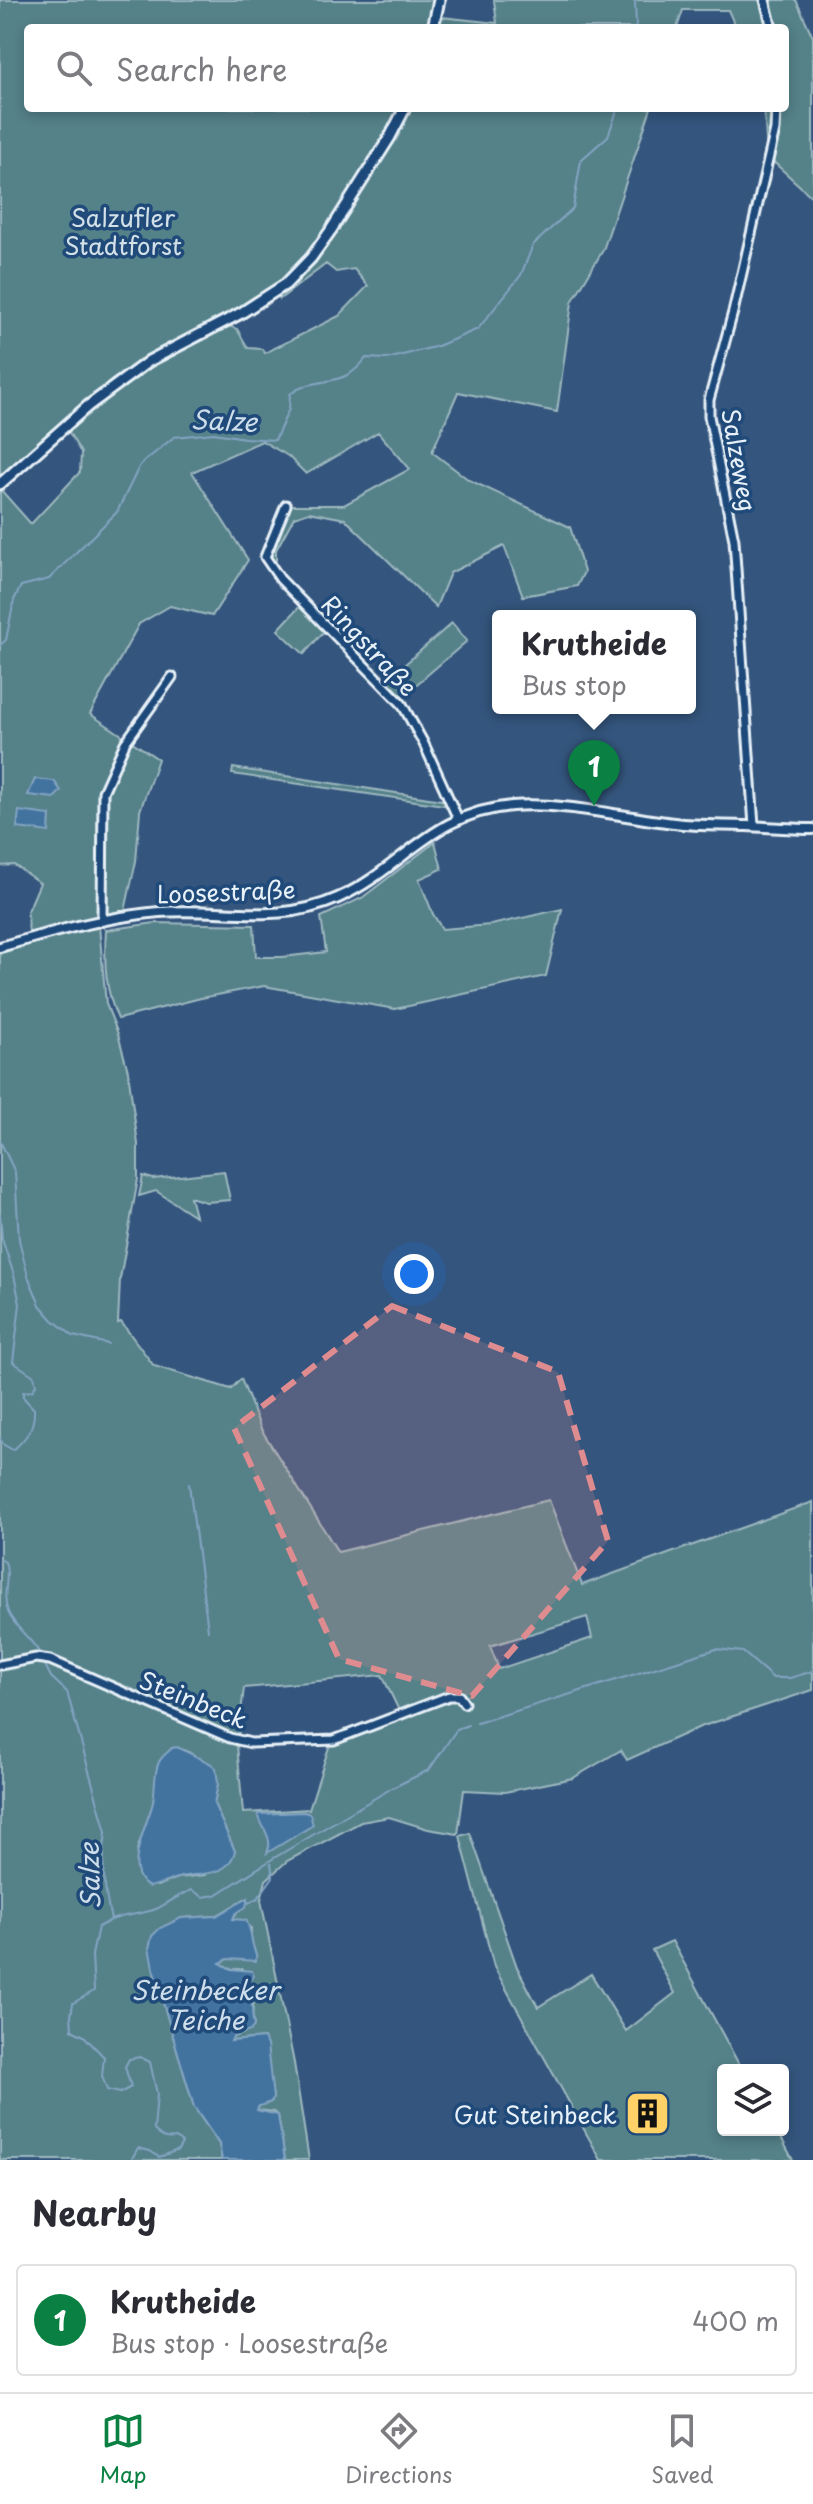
<!DOCTYPE html>
<html lang="en">
<head>
<meta charset="utf-8">
<style>
	body { margin:0; font-family:"Playpen Sans",sans-serif; background:#f2f2f3; color:#2b2b33 }
	.controls { position:absolute; right:24px; bottom:24px; display:grid; overflow:hidden; border-radius:8px; box-shadow:0 4px 12px #0003 }
	.controls button { width:72px; height:72px; display:grid; place-items:center; padding:0; border:0; border-bottom:2px solid #e1e1e2; background:#fff; color:#2b2b33; font:40px sans-serif }
	.you { position:absolute; left:414px; top:1274px; width:28px; height:28px; margin:-20px; border:6px solid #fff; border-radius:50%; background:#1a73e8; box-shadow:0 0 0 12px #1a73e833 }
	.badge { display:grid; place-items:center; width:52px; height:52px; border-radius:50%; background:#0b8043; color:#fff; font-size:26px; font-weight:700 }
	.pin { position:absolute; translate:-50% -66px; filter:drop-shadow(0 2px 4px #0008) }
	.pin::after { content:''; position:absolute; top:42px; width:28px; height:24px; background:inherit; clip-path:polygon(0 0,100% 0,50% 100%) }
	.popup { position:absolute; left:492px; top:610px; width:204px; height:104px; box-sizing:border-box; display:grid; place-content:center; border-radius:8px; background:#fff; filter:drop-shadow(0 2px 6px #0005); font-size:26px; white-space:nowrap; color:#7c7c81 }
	.popup b { font-size:30px; color:#2b2b33 }
	.popup::after { content:''; position:absolute; left:50%; top:100%; margin-left:-16px; border:16px solid transparent; border-top-color:#fff }
	.list { margin:0; padding:0; list-style:none }
	h2 { display:flex; justify-content:space-between; align-items:center; height:104px; margin:0; padding:0 32px; font-size:34px }
	h2 small { font-size:26px; font-weight:400; color:#7c7c81 }
	.list li { display:grid; grid-template-columns:52px 1fr auto; gap:24px; align-items:center; box-sizing:border-box; height:112px; margin:0 16px 16px; padding:0 16px; border:2px solid #e1e1e2; border-radius:8px }
	.list b { display:block; font-size:30px; white-space:nowrap }
	.list p { margin:0; font-size:26px; white-space:nowrap; color:#7c7c81 }
	.list em { font-size:26px; font-style:normal; color:#7c7c81 }
	.icon { flex:none; width:44px; height:44px; fill:none; stroke:currentColor; stroke-width:2; stroke-linecap:round; stroke-linejoin:round }
	.map { position:relative; flex:none; width:813px; height:2160px; overflow:hidden }
	.search { position:absolute; background:#fff; box-shadow:0 4px 12px #0003; left:24px; right:24px; top:24px; height:88px; display:flex; align-items:center; gap:20px; box-sizing:border-box; padding:0 28px; border-radius:8px; color:#7c7c81; font-size:30px }
	.sheet { height:232px; background:#fff }
	nav { display:flex; justify-content:space-around; align-items:center; box-sizing:border-box; height:112px; border-top:2px solid #e1e1e2; background:#fff; font-size:22px; color:#7c7c81 }
	nav a { display:grid; justify-items:center; gap:4px }
	nav .on { color:#0b8043 }
	.map>svg:first-child { display:block }
	.green { fill:#558189; stroke:#9eb9c0; stroke-width:2; fill-rule:evenodd }
	.water { fill:#42739f; stroke:#84a5c3; stroke-width:2 }
	.lines { fill:none; stroke-linecap:round; stroke-linejoin:round }
	.stream { stroke:#84a5c3; stroke-width:2 }
	.minor-casing { stroke:#e8f1f8; stroke-width:13 }
	.tertiary-casing { stroke:#e8f1f8; stroke-width:14 }
	.secondary-casing { stroke:#e8f1f8; stroke-width:15 }
	.minor { stroke:#1f4a7a; stroke-width:7 }
	.tertiary { stroke:#1f4a7a; stroke-width:8 }
	.secondary { stroke:#1f4a7a; stroke-width:9 }
	.marked { fill:#df8c90; fill-opacity:0.2; stroke:#df8c90; stroke-width:6; stroke-dasharray:16 10; stroke-linejoin:round }
	.labels { text-anchor:middle; dominant-baseline:central; stroke-width:7; stroke-linejoin:round; paint-order:stroke }
	.park-label { font-size:24px; fill:#d2e0e7; stroke:#1f4a7a }
	.street-label { font-size:24px; fill:#e8f1f8; stroke:#1f4a7a }
	.poi-label { font-size:24px; fill:#e8f1f8; stroke:#1f4a7a; text-anchor:end }
	.water-label { font-size:26px; font-style:italic; fill:#cfdeeb; stroke:#1f4a7a }
</style>
</head>
<body>
<div class="map">
<svg width="813" height="2160" viewBox="0 0 813 2160">
	<rect width="100%" height="100%" fill="#34557d"/>
	<filter id="ink" filterUnits="userSpaceOnUse"><feTurbulence type="fractalNoise" baseFrequency=".0125" numOctaves="2"/><feDisplacementMap in="SourceGraphic" scale="16" xChannelSelector="R" yChannelSelector="G"/><feConvolveMatrix kernelMatrix="1 2 1 2 8 2 1 2 1" color-interpolation-filters="sRGB"/></filter>
	<g filter="url(#ink)">
		<!-- green -->
		<path class="green" d="M 0,0 L 444,0 L 442,17 L 497,23 L 494,0 L 763,0 L 770,28 L 736,28 L 728,10 L 683,10 L 677,28 L 28,28 L 28,108 L 651,108 L 603,250 L 572,302 L 557,412 L 458,392 L 432,452 L 469,480 L 570,527 L 584,572 L 577,586 L 523,596 L 504,546 L 450,573 L 436,607 L 345,519 L 309,512 L 294,517 L 276,550 L 276,572 L 269,557 L 288,505 L 344,505 L 410,469 L 378,432 L 306,474 L 288,456 L 262,441 L 192,472 L 248,560 L 212,616 L 170,606 L 139,624 L 90,714 L 158,759 L 140,811 L 136,861 L 125,911 L 29,933 L 27,913 L 40,883 L 14,865 L 0,866 L 0,492 L 1,490 L 31,524 L 80,472 L 81,453 L 67,429 L 148,368 L 227,325 L 237,329 L 248,348 L 262,349 L 265,353 L 339,316 L 368,286 L 354,269 L 336,272 L 326,264 L 280,299 L 278,295 L 314,260 L 361,191 L 334,221 L 306,257 L 281,282 L 256,300 L 152,354 L 112,380 L 0,479 Z
			M 767,0 L 796,0 L 813,37 L 813,198 L 767,156 L 764,108 L 785,108 L 785,28 L 774,28 Z
			M 302,604 L 327,628 L 304,654 L 278,630 Z
			M 452,623 L 467,641 L 403,696 L 387,680 Z
			M 233,768 L 448,801 L 450,806 L 232,774 Z
			M 435,842 L 442,869 L 419,879 L 433,914 L 442,929 L 491,925 L 562,909 L 546,976 L 395,1009 L 264,986 L 201,998 L 118,1019 C 105,991 104,961 106,930 L 155,923 L 254,925 L 256,957 L 282,957 L 326,952 L 321,917 L 362,898 Z
			M 99,926 L 106,1004 L 118,1034 L 128,1071 L 138,1144 L 138,1179 L 120,1279 L 118,1323 L 121,1322 L 154,1366 L 231,1389 L 241,1379 L 261,1429 L 338,1552 L 549,1500 L 582,1585 L 813,1502 L 813,1690 L 700,1727 L 627,1760 L 621,1750 L 573,1778 L 505,1792 L 464,1790 L 458,1834 L 428,1829 L 389,1817 L 361,1822 L 287,1861 L 266,1880 L 261,1900 L 294,2063 L 309,2160 L 285,2160 L 278,2115 L 274,2112 L 257,2110 L 259,2106 L 271,2102 L 273,2098 L 264,2038 L 231,2041 L 233,2037 L 249,2031 L 254,2026 C 250,2012 254,2009 254,1997 C 254,1988 248,1977 243,1969 L 231,1969 L 220,1963 L 228,1959 L 257,1956 L 251,1945 L 251,1928 L 233,1919 L 243,1900 L 216,1916 L 181,1918 L 154,1972 L 194,2107 L 219,2144 L 222,2160 L 0,2160 L 0,951 ZM 587,1617 L 592,1638 L 499,1669 L 490,1646 ZM 382,1675 L 402,1717 L 330,1744 L 309,1809 L 243,1813 L 237,1745 L 244,1688 ZM 172,1748 C 195,1748 206,1766 218,1783 L 214,1804 L 235,1851 L 205,1875 L 178,1878 L 157,1886 L 137,1850 L 153,1804 L 159,1763 Z
			M 224,1171 L 230,1200 L 206,1202 L 190,1197 L 195,1216 L 156,1191 L 139,1196 L 143,1176 L 153,1179 Z
			M 470,1833 L 517,1967 L 538,2007 L 591,1974 L 626,2031 L 675,1993 L 652,1950 L 672,1941 L 742,2070 L 723,2070 L 723,2130 L 777,2130 L 793,2160 L 601,2160 L 494,1967 L 460,1836 Z"/>
		<!-- water -->
		<path class="water" d="M 35,779 L 54,781 L 61,791 L 54,798 L 28,795 Z
			M 19,811 L 50,815 L 49,832 L 17,828 Z
			M 177,1747 L 210,1763 L 216,1768 L 218,1783 L 214,1804 L 235,1851 C 228,1878 202,1872 181,1877 C 170,1880 160,1885 149,1887 C 122,1873 146,1827 152,1806 C 156,1793 153,1774 159,1762 C 161,1757 168,1752 172,1748 Z
			M 304,1812 L 310,1814 L 313,1825 L 267,1853 C 274,1838 262,1829 258,1814 Z
			M 248,1898 L 246,1907 L 235,1914 L 233,1919 L 246,1920 C 253,1932 250,1944 257,1956 L 256,1961 L 228,1959 L 220,1963 L 231,1969 L 252,1971 L 254,1976 L 250,1981 C 254,1997 250,2010 254,2026 L 250,2031 L 233,2037 L 231,2041 L 264,2038 L 267,2045 L 273,2098 L 271,2102 L 259,2106 L 257,2110 L 278,2115 L 285,2160 L 222,2160 L 219,2144 L 194,2107 L 154,1972 L 149,1948 L 152,1936 L 160,1928 L 181,1918 L 216,1916 Z"/>
		<g class="lines">
			<!-- stream -->
			<path class="stream" d="M 635,0 L 636,28
				M 0,645 L 6,640 L 14,600 L 21,586 L 49,579 L 117,512 L 140,465 L 174,437 L 214,433 L 245,438 L 275,440 L 289,409 L 290,394 C 315,375 344,390 366,358 L 387,359 L 438,346 L 478,329 L 521,275 L 533,245 L 573,208 L 581,160 L 608,136 L 618,108
				M 0,1141 L 15,1172 L 19,1240 L 28,1276 L 40,1305 L 53,1320 L 73,1336 L 108,1344
				M 0,1214 L 2,1239 L 14,1275 L 20,1304 L 13,1362 L 34,1376 L 36,1385 L 32,1391 L 23,1392 L 23,1397 L 34,1409 C 35,1427 26,1439 13,1450 L 4,1445 L 0,1439
				M 189,1484 L 208,1630
				M 0,1559 L 5,1562 C 11,1577 1,1593 8,1612 C 16,1630 34,1640 42,1657
				M 44,1663 L 51,1677 L 67,1692 L 106,1832 C 101,1863 104,1889 111,1920 L 98,1927 L 92,1955 L 94,1991 L 73,2003 L 71,2016 L 72,2030 L 84,2036 L 104,2057 L 102,2076 L 107,2090 L 120,2093 L 131,2087 L 125,2067 L 129,2059 L 140,2057 L 150,2062 L 157,2094 L 154,2130 C 161,2137 166,2140 176,2138 L 182,2143 L 178,2150 L 159,2157 L 150,2151 L 138,2148 L 131,2160
				M 477,1723 L 716,1649 L 743,1652 L 773,1678 L 790,1678 L 813,1671
				M 248,1903 L 258,1898 L 273,1877 L 271,1864
				M 111,1920 C 126,1914 140,1915 156,1909 C 168,1903 179,1895 192,1890 L 203,1897 L 216,1895 L 274,1858 L 392,1788 L 429,1770 L 457,1729 L 468,1725"/>
			<defs>
				<path id="minor" d="M 765,0 L 772,28
					M 286,505 L 265,557 L 280,579 L 402,704 L 424,744 L 458,819
					M 754,826 L 734,540 L 709,416 L 709,400 L 733,312 L 775,130 L 776,108
					M 102,921 L 103,792 L 125,743 L 172,677
					M 0,1665 L 36,1658 L 50,1660 L 230,1738 L 251,1743 L 334,1740 L 449,1696 L 459,1696 L 464,1703"/>
				<path id="tertiary" d="M 0,947 C 52,932 105,917 159,912 C 222,907 278,925 338,898 C 404,868 430,813 512,806 C 566,802 621,817 674,823 C 698,826 723,825 747,826 C 769,827 791,829 813,829"/>
				<path id="secondary" d="M 433,28 L 439,0
					M 0,484 L 88,406 L 149,361 L 241,313 L 286,284 L 311,258 L 331,230 L 390,137 L 405,108"/>
			</defs>
			<!-- minor casing -->
			<use href="#minor" class="minor-casing"/>
			<!-- tertiary casing -->
			<use href="#tertiary" class="tertiary-casing"/>
			<!-- secondary casing -->
			<use href="#secondary" class="secondary-casing"/>
			<!-- minor -->
			<use href="#minor" class="minor"/>
			<!-- tertiary -->
			<use href="#tertiary" class="tertiary"/>
			<!-- secondary -->
			<use href="#secondary" class="secondary"/>
		</g>
	</g>
	<!-- marked area -->
	<path class="marked" d="M 392,1306 L 558,1372 L 608,1541 L 472,1696 L 339,1659 L 234,1428 Z"/>
	<!-- icons -->
	<defs>
		<symbol id="building-square" viewBox="-11 -11 22 22"><rect x="-9" y="-9" width="18" height="18" rx="4" fill="#ffd166" stroke="#1f4a7a"/><path d="M-4-6H4V6H1V3H-1V6H-4ZM-2.5-4.3h1.7v1.8h-1.7ZM.8-4.3h1.7v1.8H.8ZM-2.5-1h1.7V.8h-1.7ZM.8-1h1.7V.8H.8Z" fill="#111"/></symbol>
	</defs>
	<g fill-rule="evenodd">
		<use href="#building-square" x="622" y="2088" width="51" height="51"/>
	</g>
	<g class="labels">
		<!-- park labels -->
		<g class="park-label">
			<text x="123" y="217">Salzufler<tspan x="123" dy="28">Stadtforst</tspan></text>
		</g>
		<!-- street labels -->
		<g class="street-label">
			<text transform="translate(740 460) rotate(80)">Salzeweg</text>
			<text transform="translate(370 645) rotate(47)">Ringstraße</text>
			<text transform="translate(226 891) rotate(-2)">Loosestraße</text>
			<text transform="translate(194 1699) rotate(22)">Steinbeck</text>
		</g>
		<!-- poi labels -->
		<g class="poi-label">
			<text x="617" y="2114">Gut Steinbeck</text>
		</g>
		<!-- water labels -->
		<g class="water-label">
			<text transform="translate(224 420) rotate(2)">Salze</text>
			<text transform="translate(89 1876) rotate(-92)">Salze</text>
			<text x="205" y="1989">Steinbecker<tspan x="205" dy="30">Teiche</tspan></text>
		</g>
	</g>
</svg>
<div class="controls">
<button><svg class="icon" aria-label="layers" viewBox="0 0 24 24"><path d="M12 4l9 5-9 5-9-5zM3 14l9 5 9-5"/></svg></button>
</div>
<div class="you"></div>
<div class="pin badge" style="left:594px;top:806px">1</div>
<div class="popup"><b>Krutheide</b>Bus stop</div>
<div class="search"><svg class="icon" aria-label="search" viewBox="0 0 24 24"><circle cx="10" cy="10" r="6"/><path d="M15 15l6 6"/></svg>Search here</div>
</div>
<section class="sheet">
<h2>Nearby<small></small></h2>
<ul class="list">
<li><span class="badge">1</span><div><b>Krutheide</b><p>Bus stop · Loosestraße</p></div><em>400 m</em></li>
</ul>
</section>
<nav>
<a class="on"><svg class="icon" aria-label="map" viewBox="0 0 24 24"><path d="M3 6l6-2 6 2 6-2v14l-6 2-6-2-6 2zM9 4v14M15 6v14"/></svg>Map</a>
<a><svg class="icon" aria-label="directions" viewBox="0 0 24 24"><path d="M12 3l9 9-9 9-9-9zM9 14v-3h6M13 9l2 2-2 2"/></svg>Directions</a>
<a><svg class="icon" aria-label="saved" viewBox="0 0 24 24"><path d="M7 4h10v16l-5-4-5 4z"/></svg>Saved</a>
</nav>
</body>
</html>
